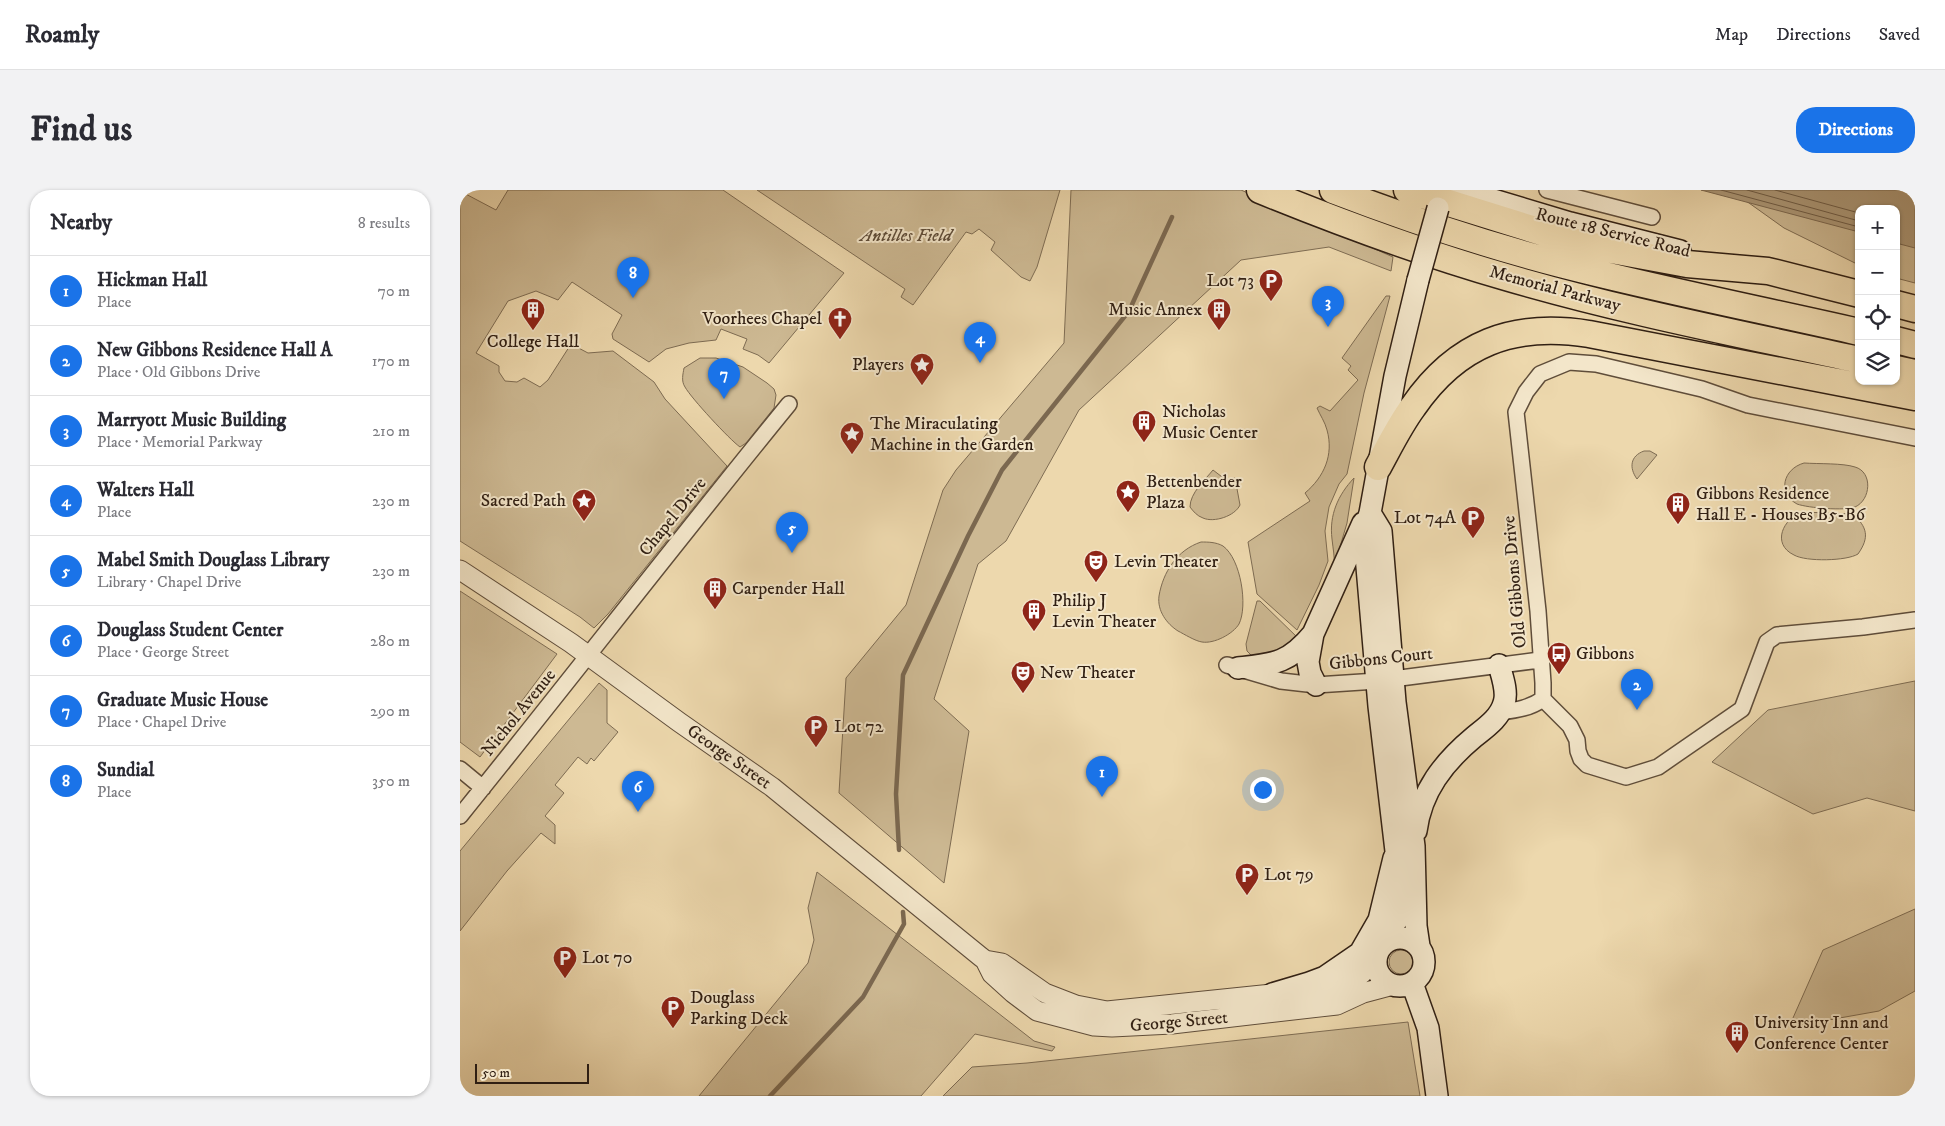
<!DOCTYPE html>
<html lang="en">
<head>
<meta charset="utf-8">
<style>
	body { margin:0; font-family:"IM FELL DW Pica",serif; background:#f2f2f3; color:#2b2b33 }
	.controls { position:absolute; right:15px; top:15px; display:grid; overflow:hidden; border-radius:10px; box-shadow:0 1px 4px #0004 }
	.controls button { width:45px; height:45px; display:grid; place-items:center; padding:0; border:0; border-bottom:1px solid #e1e1e2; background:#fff; color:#2b2b33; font:25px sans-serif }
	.scale { position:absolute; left:15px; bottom:12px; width:114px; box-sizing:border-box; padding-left:5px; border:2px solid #301f13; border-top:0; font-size:14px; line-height:18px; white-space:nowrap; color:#301f13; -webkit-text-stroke:4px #f3e6ca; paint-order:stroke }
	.you { position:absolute; left:802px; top:599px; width:18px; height:18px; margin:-12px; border:4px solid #fff; border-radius:50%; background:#1a73e8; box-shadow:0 0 0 8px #1a73e833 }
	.badge { display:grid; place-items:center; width:32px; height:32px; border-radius:50%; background:#1a73e8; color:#fff; font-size:16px; font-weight:700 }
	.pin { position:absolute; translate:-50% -41px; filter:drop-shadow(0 1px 2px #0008) }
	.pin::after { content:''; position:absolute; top:26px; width:18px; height:15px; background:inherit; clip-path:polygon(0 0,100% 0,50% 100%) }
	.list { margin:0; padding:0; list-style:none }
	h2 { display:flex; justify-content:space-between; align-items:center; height:65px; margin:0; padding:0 20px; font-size:21px }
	h2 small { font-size:16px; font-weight:400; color:#7c7c81 }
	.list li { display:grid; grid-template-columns:32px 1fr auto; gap:15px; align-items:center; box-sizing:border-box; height:70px; padding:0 20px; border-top:1px solid #e1e1e2 }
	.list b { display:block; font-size:19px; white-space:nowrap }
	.list p { margin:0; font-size:16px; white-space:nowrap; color:#7c7c81 }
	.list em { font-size:16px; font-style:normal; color:#7c7c81 }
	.icon { flex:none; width:28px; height:28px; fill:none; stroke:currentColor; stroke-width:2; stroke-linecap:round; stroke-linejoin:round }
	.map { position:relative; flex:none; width:1455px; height:906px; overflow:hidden; border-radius:20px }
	header { display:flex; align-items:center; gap:30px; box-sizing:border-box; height:70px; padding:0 25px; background:#fff; border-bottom:1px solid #e1e1e2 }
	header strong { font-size:24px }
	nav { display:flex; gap:28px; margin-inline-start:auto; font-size:18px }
	.intro { display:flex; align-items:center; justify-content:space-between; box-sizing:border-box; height:120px; padding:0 30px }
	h1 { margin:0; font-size:35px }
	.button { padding:12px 22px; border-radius:20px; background:#1a73e8; color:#fff; font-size:18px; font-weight:700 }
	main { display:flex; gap:30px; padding:0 30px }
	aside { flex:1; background:#fff; border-radius:20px; box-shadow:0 1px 4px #0004 }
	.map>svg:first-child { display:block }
	.green { fill:#cdb993; stroke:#7e6c53 }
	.water { fill:#ad9979; stroke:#7b6850 }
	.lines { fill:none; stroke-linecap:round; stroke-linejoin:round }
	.shore { stroke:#6e5c46; stroke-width:1 }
	.stream { stroke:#7b6850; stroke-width:4.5 }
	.minor-casing { stroke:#5f4d3a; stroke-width:18 }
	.tertiary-casing { stroke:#5f4d3a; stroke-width:21 }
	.secondary-casing { stroke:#301f13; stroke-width:24 }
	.motorway-casing { stroke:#301f13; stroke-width:29 }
	.minor { stroke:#f3e6ca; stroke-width:15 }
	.tertiary { stroke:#f3e6ca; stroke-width:19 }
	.secondary { stroke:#f3e6ca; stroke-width:21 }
	.motorway { stroke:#edd8ad; stroke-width:26 }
	.secondary-bridge-casing { stroke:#301f13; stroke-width:24; stroke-linecap:butt }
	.secondary-bridge { stroke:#f3e6ca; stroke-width:21 }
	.labels { text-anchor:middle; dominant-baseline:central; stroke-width:4; stroke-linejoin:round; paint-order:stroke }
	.street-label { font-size:18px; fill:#301f13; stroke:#f3e6ca }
	.park-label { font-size:18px; font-style:italic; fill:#5f4d39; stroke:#f3e6ca }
	.poi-label { font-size:18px; fill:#301f13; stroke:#f3e6ca; text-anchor:start }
</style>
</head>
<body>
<header>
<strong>Roamly</strong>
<nav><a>Map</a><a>Directions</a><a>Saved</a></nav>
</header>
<div class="intro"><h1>Find us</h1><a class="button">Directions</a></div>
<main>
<aside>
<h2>Nearby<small>8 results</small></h2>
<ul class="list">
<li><span class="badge">1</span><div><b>Hickman Hall</b><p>Place</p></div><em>70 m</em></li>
<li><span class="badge">2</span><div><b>New Gibbons Residence Hall A</b><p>Place · Old Gibbons Drive</p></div><em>170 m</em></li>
<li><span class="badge">3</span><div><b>Marryott Music Building</b><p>Place · Memorial Parkway</p></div><em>210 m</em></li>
<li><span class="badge">4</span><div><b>Walters Hall</b><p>Place</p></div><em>230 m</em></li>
<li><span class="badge">5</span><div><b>Mabel Smith Douglass Library</b><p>Library · Chapel Drive</p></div><em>230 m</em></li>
<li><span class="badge">6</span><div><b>Douglass Student Center</b><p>Place · George Street</p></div><em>280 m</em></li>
<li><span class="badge">7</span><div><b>Graduate Music House</b><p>Place · Chapel Drive</p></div><em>290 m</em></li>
<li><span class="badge">8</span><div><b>Sundial</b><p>Place</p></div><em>350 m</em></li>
</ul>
</aside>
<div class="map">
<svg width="1455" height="906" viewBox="0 0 1455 906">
	<rect width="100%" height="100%" fill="#edd8ad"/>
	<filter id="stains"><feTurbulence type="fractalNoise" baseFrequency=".004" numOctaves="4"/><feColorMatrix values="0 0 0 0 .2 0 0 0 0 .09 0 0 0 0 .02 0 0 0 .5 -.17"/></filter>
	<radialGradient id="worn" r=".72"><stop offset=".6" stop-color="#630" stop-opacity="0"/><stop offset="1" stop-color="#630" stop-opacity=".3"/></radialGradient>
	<!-- green -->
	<path class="green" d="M 48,0 L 263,0 L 384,83 L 309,173 L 298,165 L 283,159 L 287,149 L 261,139 L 256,150 L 229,153 L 206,159 L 189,172 L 153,149 L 152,144 L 162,125 L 112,92 L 98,110 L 76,101 L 48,111 L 16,163 L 39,176 L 39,182 L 45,191 L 57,192 L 64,188 L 80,197 L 88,190 L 111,154 L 128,163 L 153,161 L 194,192 L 205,209 L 267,276 L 148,424 L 134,438 L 120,427 L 0,351 L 0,1 L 36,20 Z
		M 297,0 L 600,0 L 577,77 L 570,91 L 561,87 L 531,60 L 535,52 L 519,39 L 512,44 L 506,42 L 453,115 L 441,107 L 445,99 Z
		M 611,0 L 781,0 L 933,67 L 931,81 L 869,57 L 781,70 L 619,220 L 546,351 L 518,374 L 474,509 L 509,541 L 484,693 L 379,603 L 386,488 L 446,415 L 483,300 L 496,280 L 604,153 Z
		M 1282,8 L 1399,26 L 1399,75 L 1324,38 Z
		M 1436,31 L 1455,34 L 1455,93 L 1436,88 Z
		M 926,106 L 930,106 L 904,203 L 887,284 L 879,294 L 869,317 L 865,341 L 868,371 L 859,395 L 837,440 L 797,404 L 788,352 L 850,311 L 845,303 C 864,287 874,265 867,240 C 865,232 860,225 857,218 L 860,216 L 870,221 L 898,190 L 888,180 L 891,176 L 882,168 Z
		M 240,168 L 256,168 L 283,177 L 307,193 L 314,199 L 316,205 L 314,218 L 286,253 L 280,257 C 270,250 231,208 225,197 C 221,191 223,184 224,178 Z
		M 1184,261 L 1190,261 L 1197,265 L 1177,289 C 1169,278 1170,266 1184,261 Z
		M 1344,273 C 1358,274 1383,273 1395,277 C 1413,282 1411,310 1395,317 C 1385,321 1348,318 1337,314 C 1317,303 1323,279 1344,273 Z
		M 753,280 L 766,290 L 775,288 L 780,315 C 775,326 754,333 743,328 C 737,326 733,321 730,317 C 730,303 745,290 753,280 Z
		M 894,288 L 887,333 L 874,377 C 875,367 873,359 872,349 C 869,325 878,305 894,288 Z
		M 1343,322 L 1393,324 C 1407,337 1410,347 1398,364 C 1387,371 1346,372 1334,365 C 1311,354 1323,328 1343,322 Z
		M 741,352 C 748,352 756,352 763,356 C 781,369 788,416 779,434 C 773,444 754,454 742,452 C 735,451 724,444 718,441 C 707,434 697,421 699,406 C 703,382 717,360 741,352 Z
		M 0,401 L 97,464 L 20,567 L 0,552 Z
		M 797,411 L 800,411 L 839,449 L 828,459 L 793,467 L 787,461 L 786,454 Z
		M 1455,491 L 1455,621 L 1407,608 L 1353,624 L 1252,572 L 1308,520 Z
		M 139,493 L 147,500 L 147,533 L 158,542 L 134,571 L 131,568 L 127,574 L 118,567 L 95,595 L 104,603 L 85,626 L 95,635 L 95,654 L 81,643 L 47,681 L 0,741 L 0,661 Z
		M 357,682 L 574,851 L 595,857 L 592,861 L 515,844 L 461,906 L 239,906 L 348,773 L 354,750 L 348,718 Z
		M 1455,719 L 1455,801 L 1419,821 L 1329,837 L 1363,760 Z
		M929 772a12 12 0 1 1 24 0a12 12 0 1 1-24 0Z
		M 948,832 L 960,906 L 483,906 L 512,877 L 567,873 Z"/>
	<!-- water -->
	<path class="water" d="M 1241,0 L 1455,0 L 1455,58 L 1436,53 L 1436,19 L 1399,19 L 1399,42 Z"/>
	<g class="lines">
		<!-- shore -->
		<path class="shore" d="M 1261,0 L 1399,37
			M 1287,0 L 1399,31
			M 1315,0 L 1399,23"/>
		<!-- stream -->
		<path class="stream" d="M 439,660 L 436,604 L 443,485 L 508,346 L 542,280 L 669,121 L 712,27
			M 310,906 L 403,807 L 444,734 L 443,722"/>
		<defs>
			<path id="minor" d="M 1087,0 L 1192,27
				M 1455,248 L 1288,215 L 1242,199 L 1136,174 L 1109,172 L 1080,184 L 1066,202 L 1056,222 L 1078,421 L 1083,493 L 1083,509 L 1110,536 L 1117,550 L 1118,561 L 1121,569 L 1127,575 L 1166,587 L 1198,577 L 1282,519 L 1307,452 L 1317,445 L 1403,437 L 1455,430
				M 767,475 L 821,491 L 856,495 L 917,491 L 1080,470
				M 1041,522 C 1057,520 1070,518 1083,509
				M 0,579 L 23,598
				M 0,626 C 110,490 217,351 329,214"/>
			<path id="tertiary" d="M 0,380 L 111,453 L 219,532 L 312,597 L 521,767 L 525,770 L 542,773 L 585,803 L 616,815 L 647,821 L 812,804 C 853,805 889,804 916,769
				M 525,770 L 532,784 L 553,803 L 577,821 L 634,836 L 652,837 L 712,834 L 877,815 L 903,803 L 933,795"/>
			<path id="secondary" d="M 1000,0 L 1110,33 L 1220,61
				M 910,323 L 921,341 L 935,512 L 954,656 L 956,736 L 959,756
				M 778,478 C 814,474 828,474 853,444
				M 856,495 L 850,483 L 848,472 L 853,444 L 903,333
				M 956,641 C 961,601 984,572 1014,547 C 1025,538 1040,528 1044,513 C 1048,502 1042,486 1039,475
				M916 772a24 24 0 1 1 48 0a24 24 0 1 1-48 0Z
				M 925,753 L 940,723 L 942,713 L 942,690 L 936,661 L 919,516 L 904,342 L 910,323 L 935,186 L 958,90
				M 952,793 L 968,838 L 977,906
				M 812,804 L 849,793 L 865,787 L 900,763 L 919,730 L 934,668"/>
			<path id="motorway" d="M 800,0 C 881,33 962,63 1046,87 C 1162,121 1281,144 1399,170
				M 873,0 C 946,28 1020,53 1096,73 C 1196,99 1298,119 1399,142
				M 947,0 L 1104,49 L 1146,59 L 1227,74 L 1308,81 L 1399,104
				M 1436,114 L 1455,119
				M 1436,150 L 1455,155
				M 1436,179 L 1455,183
				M 918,277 C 929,257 939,236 953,217 C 997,153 1053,132 1129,144 L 1455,207"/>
		</defs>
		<!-- minor casing -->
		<use href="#minor" class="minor-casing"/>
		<!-- tertiary casing -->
		<use href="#tertiary" class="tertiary-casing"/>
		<!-- secondary casing -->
		<use href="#secondary" class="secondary-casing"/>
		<!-- motorway casing -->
		<use href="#motorway" class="motorway-casing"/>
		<!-- minor -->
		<use href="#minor" class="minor"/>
		<!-- tertiary -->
		<use href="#tertiary" class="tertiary"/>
		<!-- secondary -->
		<use href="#secondary" class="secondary"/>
		<!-- motorway -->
		<use href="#motorway" class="motorway"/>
		<defs>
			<path id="secondary-bridge" d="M 958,90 L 978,18"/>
		</defs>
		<!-- secondary-bridge casing -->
		<use href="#secondary-bridge" class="secondary-bridge-casing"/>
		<!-- secondary-bridge -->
		<use href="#secondary-bridge" class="secondary-bridge"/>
	</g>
	<!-- icons -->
	<defs>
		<symbol id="parking-pin" viewBox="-11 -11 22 30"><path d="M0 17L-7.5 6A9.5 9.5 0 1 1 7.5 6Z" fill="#8f2418" stroke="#f3e6ca"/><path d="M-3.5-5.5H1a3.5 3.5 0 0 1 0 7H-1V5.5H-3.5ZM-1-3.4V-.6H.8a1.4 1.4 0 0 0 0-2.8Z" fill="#fff"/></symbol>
		<symbol id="building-pin" viewBox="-11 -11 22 30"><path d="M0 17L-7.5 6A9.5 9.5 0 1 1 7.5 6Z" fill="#8f2418" stroke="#f3e6ca"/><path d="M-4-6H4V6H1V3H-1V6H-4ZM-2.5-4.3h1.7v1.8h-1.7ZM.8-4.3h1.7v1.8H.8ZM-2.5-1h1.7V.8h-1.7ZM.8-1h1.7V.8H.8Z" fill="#fff"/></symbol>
		<symbol id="church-pin" viewBox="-11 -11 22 30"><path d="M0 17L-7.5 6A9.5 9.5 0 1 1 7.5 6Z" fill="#8f2418" stroke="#f3e6ca"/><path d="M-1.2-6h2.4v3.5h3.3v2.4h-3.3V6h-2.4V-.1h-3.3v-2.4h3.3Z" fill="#fff"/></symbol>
		<symbol id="sight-pin" viewBox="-11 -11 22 30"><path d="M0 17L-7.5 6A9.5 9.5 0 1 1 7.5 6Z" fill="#8f2418" stroke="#f3e6ca"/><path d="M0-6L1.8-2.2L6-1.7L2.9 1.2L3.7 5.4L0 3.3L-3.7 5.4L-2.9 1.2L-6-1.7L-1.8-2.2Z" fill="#fff"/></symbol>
		<symbol id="theatre-pin" viewBox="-11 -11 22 30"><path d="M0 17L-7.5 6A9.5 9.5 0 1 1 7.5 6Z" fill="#8f2418" stroke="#f3e6ca"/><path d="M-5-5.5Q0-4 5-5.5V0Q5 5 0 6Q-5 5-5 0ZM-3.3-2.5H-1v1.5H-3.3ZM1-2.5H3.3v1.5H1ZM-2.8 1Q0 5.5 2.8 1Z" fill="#fff"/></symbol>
		<symbol id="bus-pin" viewBox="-11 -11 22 30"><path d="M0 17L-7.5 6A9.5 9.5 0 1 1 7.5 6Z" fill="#8f2418" stroke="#f3e6ca"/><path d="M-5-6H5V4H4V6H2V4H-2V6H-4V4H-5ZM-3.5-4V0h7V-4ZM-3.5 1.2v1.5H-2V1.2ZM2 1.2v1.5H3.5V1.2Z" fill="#fff"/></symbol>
	</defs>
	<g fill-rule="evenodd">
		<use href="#parking-pin" x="797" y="77" width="28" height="38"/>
		<use href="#building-pin" x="59" y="106" width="28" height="38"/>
		<use href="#building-pin" x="745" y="106" width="28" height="38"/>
		<use href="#church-pin" x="366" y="115" width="28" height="38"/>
		<use href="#sight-pin" x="448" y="161" width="28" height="38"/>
		<use href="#building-pin" x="670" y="218" width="28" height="38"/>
		<use href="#sight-pin" x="378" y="230" width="28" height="38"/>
		<use href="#sight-pin" x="654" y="288" width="28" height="38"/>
		<use href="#sight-pin" x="110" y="297" width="28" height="38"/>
		<use href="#building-pin" x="1204" y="300" width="28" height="38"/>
		<use href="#parking-pin" x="999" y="314" width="28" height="38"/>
		<use href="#theatre-pin" x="622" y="358" width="28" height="38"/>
		<use href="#building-pin" x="241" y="385" width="28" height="38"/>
		<use href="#building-pin" x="560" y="407" width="28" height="38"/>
		<use href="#bus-pin" x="1085" y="450" width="28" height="38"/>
		<use href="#theatre-pin" x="549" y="469" width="28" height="38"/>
		<use href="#parking-pin" x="342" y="523" width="28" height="38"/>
		<use href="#parking-pin" x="773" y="671" width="28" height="38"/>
		<use href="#parking-pin" x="91" y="754" width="28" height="38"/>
		<use href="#parking-pin" x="199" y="804" width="28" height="38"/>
		<use href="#building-pin" x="1263" y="829" width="28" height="38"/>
	</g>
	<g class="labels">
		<!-- street labels -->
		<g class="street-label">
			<text transform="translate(1153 43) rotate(14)">Route 18 Service Road</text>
			<text transform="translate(1095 99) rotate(15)">Memorial Parkway</text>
			<text transform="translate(213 327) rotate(-51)">Chapel Drive</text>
			<text transform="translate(1055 392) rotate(-95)">Old Gibbons Drive</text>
			<text transform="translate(921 469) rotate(-6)">Gibbons Court</text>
			<text transform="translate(59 523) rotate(-51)">Nichol Avenue</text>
			<text transform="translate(269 567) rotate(35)">George Street</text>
			<text transform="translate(719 832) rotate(-5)">George Street</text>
		</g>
		<!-- park labels -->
		<g class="park-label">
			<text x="446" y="46">Antilles Field</text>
		</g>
		<!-- poi labels -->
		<g class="poi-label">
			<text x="794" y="91" text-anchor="end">Lot 73</text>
			<text x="742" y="120" text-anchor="end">Music Annex</text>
			<text x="362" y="129" text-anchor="end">Voorhees Chapel</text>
			<text x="73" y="152" text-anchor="middle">College Hall</text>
			<text x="444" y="175" text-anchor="end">Players</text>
			<text x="702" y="222">Nicholas<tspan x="702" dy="21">Music Center</tspan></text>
			<text x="410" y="234">The Miraculating<tspan x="410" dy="21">Machine in the Garden</tspan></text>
			<text x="686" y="292">Bettenbender<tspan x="686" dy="21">Plaza</tspan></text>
			<text x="1236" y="304">Gibbons Residence<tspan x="1236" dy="21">Hall E - Houses B5-B6</tspan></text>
			<text x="106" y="311" text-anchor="end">Sacred Path</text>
			<text x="996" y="328" text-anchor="end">Lot 74A</text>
			<text x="654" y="372">Levin Theater</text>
			<text x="272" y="399">Carpender Hall</text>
			<text x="592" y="411">Philip J<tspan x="592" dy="21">Levin Theater</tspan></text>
			<text x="1116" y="464">Gibbons</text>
			<text x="580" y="483">New Theater</text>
			<text x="374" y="537">Lot 72</text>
			<text x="804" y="685">Lot 79</text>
			<text x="122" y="768">Lot 70</text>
			<text x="230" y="808">Douglass<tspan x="230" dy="21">Parking Deck</tspan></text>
			<text x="1294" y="833">University Inn and<tspan x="1294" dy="21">Conference Center</tspan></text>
		</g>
	</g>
	<rect width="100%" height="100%" filter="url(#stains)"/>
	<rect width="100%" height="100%" fill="url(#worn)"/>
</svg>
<div class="controls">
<button>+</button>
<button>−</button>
<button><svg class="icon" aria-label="locate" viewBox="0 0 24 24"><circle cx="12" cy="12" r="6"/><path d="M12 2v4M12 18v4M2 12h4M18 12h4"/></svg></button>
<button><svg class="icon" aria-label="layers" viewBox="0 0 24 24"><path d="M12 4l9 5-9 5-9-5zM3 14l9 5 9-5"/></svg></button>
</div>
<div class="scale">50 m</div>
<div class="you"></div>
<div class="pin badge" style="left:642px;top:607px">1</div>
<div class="pin badge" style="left:1177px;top:520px">2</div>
<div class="pin badge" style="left:868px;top:137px">3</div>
<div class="pin badge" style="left:520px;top:173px">4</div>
<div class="pin badge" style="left:332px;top:363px">5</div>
<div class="pin badge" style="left:178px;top:622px">6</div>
<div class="pin badge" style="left:264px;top:209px">7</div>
<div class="pin badge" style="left:173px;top:108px">8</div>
</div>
</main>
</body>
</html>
